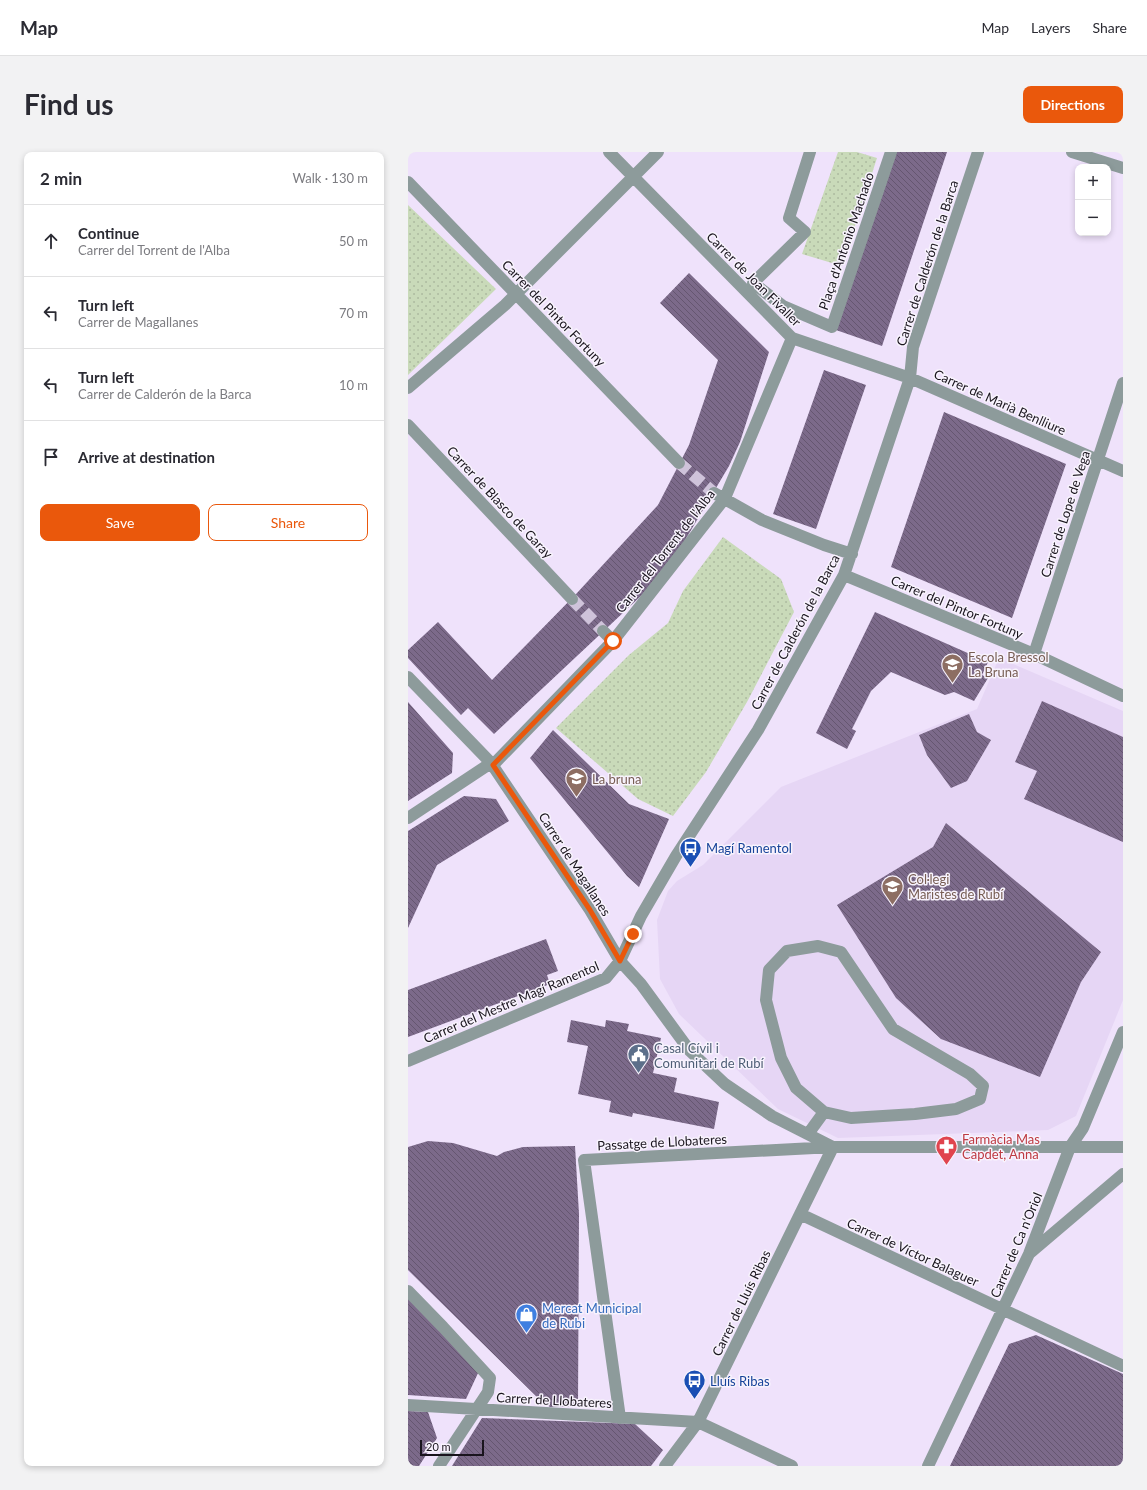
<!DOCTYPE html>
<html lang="en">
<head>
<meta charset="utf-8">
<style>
	body { margin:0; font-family:Lato,sans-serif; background:#f2f2f3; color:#2b2b33 }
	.controls { position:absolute; right:12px; top:12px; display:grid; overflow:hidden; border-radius:8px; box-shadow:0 2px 6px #0003 }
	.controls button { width:36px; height:36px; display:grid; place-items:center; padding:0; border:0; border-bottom:1px solid #e1e1e2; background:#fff; color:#2b2b33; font:20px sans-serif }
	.scale { position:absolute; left:12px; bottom:10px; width:64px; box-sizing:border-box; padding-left:4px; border:2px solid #19141d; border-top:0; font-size:11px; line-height:14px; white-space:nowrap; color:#19141d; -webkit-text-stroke:3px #f8f3fd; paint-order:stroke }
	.stop { position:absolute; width:12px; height:12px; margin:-9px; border:3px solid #ea580c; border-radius:50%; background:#fff }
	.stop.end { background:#ea580c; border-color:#fff; box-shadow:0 1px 4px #0008 }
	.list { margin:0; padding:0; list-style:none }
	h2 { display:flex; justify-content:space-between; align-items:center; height:52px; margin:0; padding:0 16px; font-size:17px }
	h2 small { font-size:13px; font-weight:400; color:#7c7c81 }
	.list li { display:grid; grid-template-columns:26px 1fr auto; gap:12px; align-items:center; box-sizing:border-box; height:72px; padding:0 16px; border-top:1px solid #e1e1e2 }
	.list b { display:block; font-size:15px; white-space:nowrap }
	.list p { margin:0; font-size:13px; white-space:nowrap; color:#7c7c81 }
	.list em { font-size:13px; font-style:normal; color:#7c7c81 }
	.actions { display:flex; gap:8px; padding:12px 16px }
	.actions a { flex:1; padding:9px 0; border:1px solid #ea580c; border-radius:8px; text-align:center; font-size:14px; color:#ea580c }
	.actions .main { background:#ea580c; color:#fff }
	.icon { flex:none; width:22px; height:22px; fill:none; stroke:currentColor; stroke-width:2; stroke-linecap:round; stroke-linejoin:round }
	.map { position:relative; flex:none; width:715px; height:1314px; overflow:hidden; border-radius:8px }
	header { display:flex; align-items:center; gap:24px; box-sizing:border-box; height:56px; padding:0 20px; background:#fff; border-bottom:1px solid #e1e1e2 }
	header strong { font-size:19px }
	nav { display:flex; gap:22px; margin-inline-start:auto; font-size:14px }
	.intro { display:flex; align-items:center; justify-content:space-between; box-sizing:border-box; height:96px; padding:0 24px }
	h1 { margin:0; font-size:28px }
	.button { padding:10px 18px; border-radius:8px; background:#ea580c; color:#fff; font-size:14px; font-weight:700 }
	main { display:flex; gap:24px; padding:0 24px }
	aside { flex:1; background:#fff; border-radius:8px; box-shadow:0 2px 6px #0003 }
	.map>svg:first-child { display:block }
	.built { fill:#e6d6f5 }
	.green { fill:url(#green-dots) }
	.building { fill:url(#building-back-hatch) }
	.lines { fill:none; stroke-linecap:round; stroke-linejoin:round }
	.minor-tunnel { stroke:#cfc3da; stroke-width:12; stroke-dasharray:12 6; stroke-linecap:butt }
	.minor { stroke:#8d9b9b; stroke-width:12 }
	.route { stroke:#ea580c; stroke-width:5 }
	.labels { text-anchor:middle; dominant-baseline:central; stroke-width:3; stroke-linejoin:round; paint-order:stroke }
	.street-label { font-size:13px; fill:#19141d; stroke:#f8f3fd }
	.education-label { font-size:13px; fill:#785e54; stroke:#f8f3fd; text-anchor:start }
	.transit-label { font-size:13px; fill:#164399; stroke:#f8f3fd; text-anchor:start }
	.service-label { font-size:13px; fill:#4e5e75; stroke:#f8f3fd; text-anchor:start }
	.health-label { font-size:13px; fill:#be3a42; stroke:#f8f3fd; text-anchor:start }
	.shop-label { font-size:13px; fill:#366cbe; stroke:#f8f3fd; text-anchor:start }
</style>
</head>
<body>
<header>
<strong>Map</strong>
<nav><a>Map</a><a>Layers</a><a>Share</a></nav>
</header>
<div class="intro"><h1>Find us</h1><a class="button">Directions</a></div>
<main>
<aside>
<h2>2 min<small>Walk · 130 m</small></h2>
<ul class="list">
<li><svg class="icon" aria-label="ahead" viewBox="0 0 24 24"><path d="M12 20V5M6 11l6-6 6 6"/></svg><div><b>Continue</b><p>Carrer del Torrent de l'Alba</p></div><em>50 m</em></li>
<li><svg class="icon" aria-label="left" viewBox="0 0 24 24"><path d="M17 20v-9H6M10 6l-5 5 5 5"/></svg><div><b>Turn left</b><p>Carrer de Magallanes</p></div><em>70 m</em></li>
<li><svg class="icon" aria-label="left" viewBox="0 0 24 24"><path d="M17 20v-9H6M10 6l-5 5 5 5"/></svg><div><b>Turn left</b><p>Carrer de Calderón de la Barca</p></div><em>10 m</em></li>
<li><svg class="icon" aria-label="arrive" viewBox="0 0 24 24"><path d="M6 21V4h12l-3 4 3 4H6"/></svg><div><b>Arrive at destination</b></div></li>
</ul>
<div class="actions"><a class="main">Save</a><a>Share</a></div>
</aside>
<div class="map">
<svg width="715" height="1314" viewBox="0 0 715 1314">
	<defs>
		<pattern id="green-dots" width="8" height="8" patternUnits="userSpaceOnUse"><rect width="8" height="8" fill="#c9dab9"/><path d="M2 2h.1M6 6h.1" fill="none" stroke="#acba9f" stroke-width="1.8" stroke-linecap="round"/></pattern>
		<pattern id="building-back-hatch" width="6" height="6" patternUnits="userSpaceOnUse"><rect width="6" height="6" fill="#7c6a8a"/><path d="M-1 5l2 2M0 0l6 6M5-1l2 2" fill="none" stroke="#655670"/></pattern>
	</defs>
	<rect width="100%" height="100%" fill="#efe2fb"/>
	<!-- built -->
	<path class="built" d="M 591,506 L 715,559 L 715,848 L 668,964 L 640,978 L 430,986 L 370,957 L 271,862 L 252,827 L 249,768 L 260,739 L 269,729 L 295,713 L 373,635 L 569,557 Z"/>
	<!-- green -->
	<path class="green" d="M 430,0 L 449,0 L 469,6 L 434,114 L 394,102 Z
		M 0,53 L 88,137 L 0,223 Z
		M 315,385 L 373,427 L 386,460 L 339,550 L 298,620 L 265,664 L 230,647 L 148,576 L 221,503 L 260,471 L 275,439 Z"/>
	<!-- building -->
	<path class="building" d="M 487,0 L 539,0 L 474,194 L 428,178 Z
		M 281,121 L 361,200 L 332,290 L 321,314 L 273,395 L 234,443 L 86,582 L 60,556 L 53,563 L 0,506 L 0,498 L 30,470 L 84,528 L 169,441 L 250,353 L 281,293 L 310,208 L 252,151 Z
		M 416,218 L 458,233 L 408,377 L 365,362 Z
		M 536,260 L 658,312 L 604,466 L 483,415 Z
		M 467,460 L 580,510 L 574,523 L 580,526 L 566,549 L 546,540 L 537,543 L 483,520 L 463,539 L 444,577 L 448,579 L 439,597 L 408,581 Z
		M 634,549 L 715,585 L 715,690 L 616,647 L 629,619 L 607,610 Z
		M 0,550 L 45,601 L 44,621 L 0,649 Z
		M 561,562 L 569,580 L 583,588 L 559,629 L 543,636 L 519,603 L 511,583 Z
		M 145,578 L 221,652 L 261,667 L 231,735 L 219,724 L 122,606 Z
		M 56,644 L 88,647 L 101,669 L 29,713 L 0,776 L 0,679 Z
		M 538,671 L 693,800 L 673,830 L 632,925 L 533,887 L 488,846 L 429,753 L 525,695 Z
		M 138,787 L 150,819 L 139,823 L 142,832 L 0,885 L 0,838 Z
		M 163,868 L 197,875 L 198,868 L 221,872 L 219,879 L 253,886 L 245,921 L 269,926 L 266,940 L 311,950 L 306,977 L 225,961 L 224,965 L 201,960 L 203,949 L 170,942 L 180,894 L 159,890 Z
		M 20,989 L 45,991 L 89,1004 L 96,1000 L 115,995 L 167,994 L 171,1062 L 170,1254 L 142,1255 L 133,1249 L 0,1118 L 0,995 Z
		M 0,1146 L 71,1219 L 58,1247 L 0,1243 Z
		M 628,1183 L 715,1222 L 715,1314 L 542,1314 L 601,1192 Z
		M 0,1259 L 20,1260 L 29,1286 L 11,1314 L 0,1314 Z
		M 74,1266 L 227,1272 L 255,1298 L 243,1314 L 44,1314 Z"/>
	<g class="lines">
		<!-- minor-tunnel -->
		<path class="minor-tunnel" d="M 271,311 L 306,341
			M 164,447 L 195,479"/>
		<!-- minor -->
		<path class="minor" d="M 201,0 L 384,186 L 502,226 L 715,319
			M 402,0 L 381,66 L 397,80 L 345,131 L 375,154 L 424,175 L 483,0
			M 664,0 L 715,16
			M 0,30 L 271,311
			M 0,236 L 97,153 L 250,0
			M 0,273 L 164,447
			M 306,341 L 354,368 L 416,393 L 444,402
			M 436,423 L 626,502 L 715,544
			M 195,479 L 205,489
			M 626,502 L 715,231
			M 0,525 L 83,611 L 182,758 L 212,809 L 233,832 L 282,899 L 317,932 L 364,964 L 425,995
			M 85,613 L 205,489 L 317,346 L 384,186
			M 0,666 L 83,611
			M 0,909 L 198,826 L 212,809 L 233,764 L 268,704 L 350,578 L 436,423 L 502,226 L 505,195 L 570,0
			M 400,982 L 416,960 L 443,966 L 507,962 L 548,957 L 572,947 L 575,934 L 562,922 L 485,877 L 433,800 L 410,794 L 379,799 L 361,818 L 358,848 L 373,906 L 388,936 L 416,960
			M 392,1062 L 715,1214
			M 622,1101 L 715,1022
			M 0,1139 L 35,1175 L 82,1226 L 80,1240 L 31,1314
			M 0,1253 L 290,1270 L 384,1314
			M 212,1266 L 176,1008 L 425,995 L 715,995
			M 257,1314 L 290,1270 L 425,995
			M 520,1314 L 621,1102 L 662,995 L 675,976 L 715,880"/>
	</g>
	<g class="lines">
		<!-- route -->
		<path class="route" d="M 205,489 L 85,613 L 182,758 L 212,809 L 225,782"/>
	</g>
	<!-- icons -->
	<defs>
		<symbol id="school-pin" viewBox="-11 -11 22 30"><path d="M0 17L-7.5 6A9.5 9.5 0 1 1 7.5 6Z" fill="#8d6e63" stroke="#f8f3fd"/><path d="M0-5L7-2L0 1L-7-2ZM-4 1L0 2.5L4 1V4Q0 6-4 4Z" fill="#fff"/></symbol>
		<symbol id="bus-pin" viewBox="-11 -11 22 30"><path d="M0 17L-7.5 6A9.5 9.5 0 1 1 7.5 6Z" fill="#1a4fb4" stroke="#f8f3fd"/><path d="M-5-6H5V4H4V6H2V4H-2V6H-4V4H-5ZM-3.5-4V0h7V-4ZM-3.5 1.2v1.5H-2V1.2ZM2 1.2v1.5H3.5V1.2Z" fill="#fff"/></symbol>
		<symbol id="civic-pin" viewBox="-11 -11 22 30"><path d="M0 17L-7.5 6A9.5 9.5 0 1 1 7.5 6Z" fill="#5c6f8a" stroke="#f8f3fd"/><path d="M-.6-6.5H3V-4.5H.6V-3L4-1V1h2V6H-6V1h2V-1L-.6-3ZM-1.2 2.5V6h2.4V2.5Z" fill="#fff"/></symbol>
		<symbol id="pharmacy-pin" viewBox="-11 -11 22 30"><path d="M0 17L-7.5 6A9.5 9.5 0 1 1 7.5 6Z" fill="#e0444e" stroke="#f8f3fd"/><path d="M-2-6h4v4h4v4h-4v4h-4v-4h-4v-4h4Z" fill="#fff"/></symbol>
		<symbol id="shop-pin" viewBox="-11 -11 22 30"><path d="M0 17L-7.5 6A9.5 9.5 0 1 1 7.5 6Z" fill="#3f7fe0" stroke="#f8f3fd"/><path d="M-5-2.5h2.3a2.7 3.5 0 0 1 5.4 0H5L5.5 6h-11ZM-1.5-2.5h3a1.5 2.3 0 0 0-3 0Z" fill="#fff"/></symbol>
	</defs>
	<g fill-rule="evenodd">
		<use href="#school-pin" x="532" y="500" width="25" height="34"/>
		<use href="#school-pin" x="156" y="614" width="25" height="34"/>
		<use href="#bus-pin" x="270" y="684" width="25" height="34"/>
		<use href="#school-pin" x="472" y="722" width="25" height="34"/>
		<use href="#civic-pin" x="218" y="890" width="25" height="34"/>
		<use href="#pharmacy-pin" x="526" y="982" width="25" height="34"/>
		<use href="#shop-pin" x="106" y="1150" width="25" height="34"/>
		<use href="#bus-pin" x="274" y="1216" width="25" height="34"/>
	</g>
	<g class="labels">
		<!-- street labels -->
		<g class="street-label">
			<text transform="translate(438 89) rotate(-71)">Plaça d'Antonio Machado</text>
			<text transform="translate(519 111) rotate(-72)">Carrer de Calderón de la Barca</text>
			<text transform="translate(346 127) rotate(45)">Carrer de Joan Fivaller</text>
			<text transform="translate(146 161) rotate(46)">Carrer del Pintor Fortuny</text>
			<text transform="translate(592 250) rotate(24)">Carrer de Marià Benlliure</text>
			<text transform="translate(92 350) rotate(47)">Carrer de Blasco de Garay</text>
			<text transform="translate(657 362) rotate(-72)">Carrer de Lope de Vega</text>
			<text transform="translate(257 399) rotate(-52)">Carrer del Torrent de l'Alba</text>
			<text transform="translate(549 455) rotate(23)">Carrer del Pintor Fortuny</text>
			<text transform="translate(387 480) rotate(-62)">Carrer de Calderón de la Barca</text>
			<text transform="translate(167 712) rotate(57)">Carrer de Magallanes</text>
			<text transform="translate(103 850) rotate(-23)">Carrer del Mestre Magí Ramentol</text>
			<text transform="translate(254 990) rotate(-3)">Passatge de Llobateres</text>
			<text transform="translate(608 1093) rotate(-67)">Carrer de Ca n'Oriol</text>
			<text transform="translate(505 1100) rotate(25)">Carrer de Víctor Balaguer</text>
			<text transform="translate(333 1151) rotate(-64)">Carrer de Lluís Ribas</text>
			<text transform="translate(146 1248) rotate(3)">Carrer de Llobateres</text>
		</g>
		<!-- education labels -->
		<g class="education-label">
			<text x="560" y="505">Escola Bressol<tspan x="560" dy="15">La Bruna</tspan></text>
			<text x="184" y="627">La bruna</text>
			<text x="500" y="727">Col·legi<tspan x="500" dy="15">Maristes de Rubí</tspan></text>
		</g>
		<!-- transit labels -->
		<g class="transit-label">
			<text x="298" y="696">Magí Ramentol</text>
			<text x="302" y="1229">Lluís Ribas</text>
		</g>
		<!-- service labels -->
		<g class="service-label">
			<text x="246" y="896">Casal Cívil i<tspan x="246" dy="15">Comunitari de Rubí</tspan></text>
		</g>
		<!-- health labels -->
		<g class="health-label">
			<text x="554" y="987">Farmàcia Mas<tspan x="554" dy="15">Capdet, Anna</tspan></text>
		</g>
		<!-- shop labels -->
		<g class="shop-label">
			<text x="134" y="1156">Mercat Municipal<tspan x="134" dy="15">de Rubi</tspan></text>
		</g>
	</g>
</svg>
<div class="controls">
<button>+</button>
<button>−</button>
</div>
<div class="scale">20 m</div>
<div class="stop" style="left:205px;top:489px"></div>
<div class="stop end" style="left:225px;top:782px"></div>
</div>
</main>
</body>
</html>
